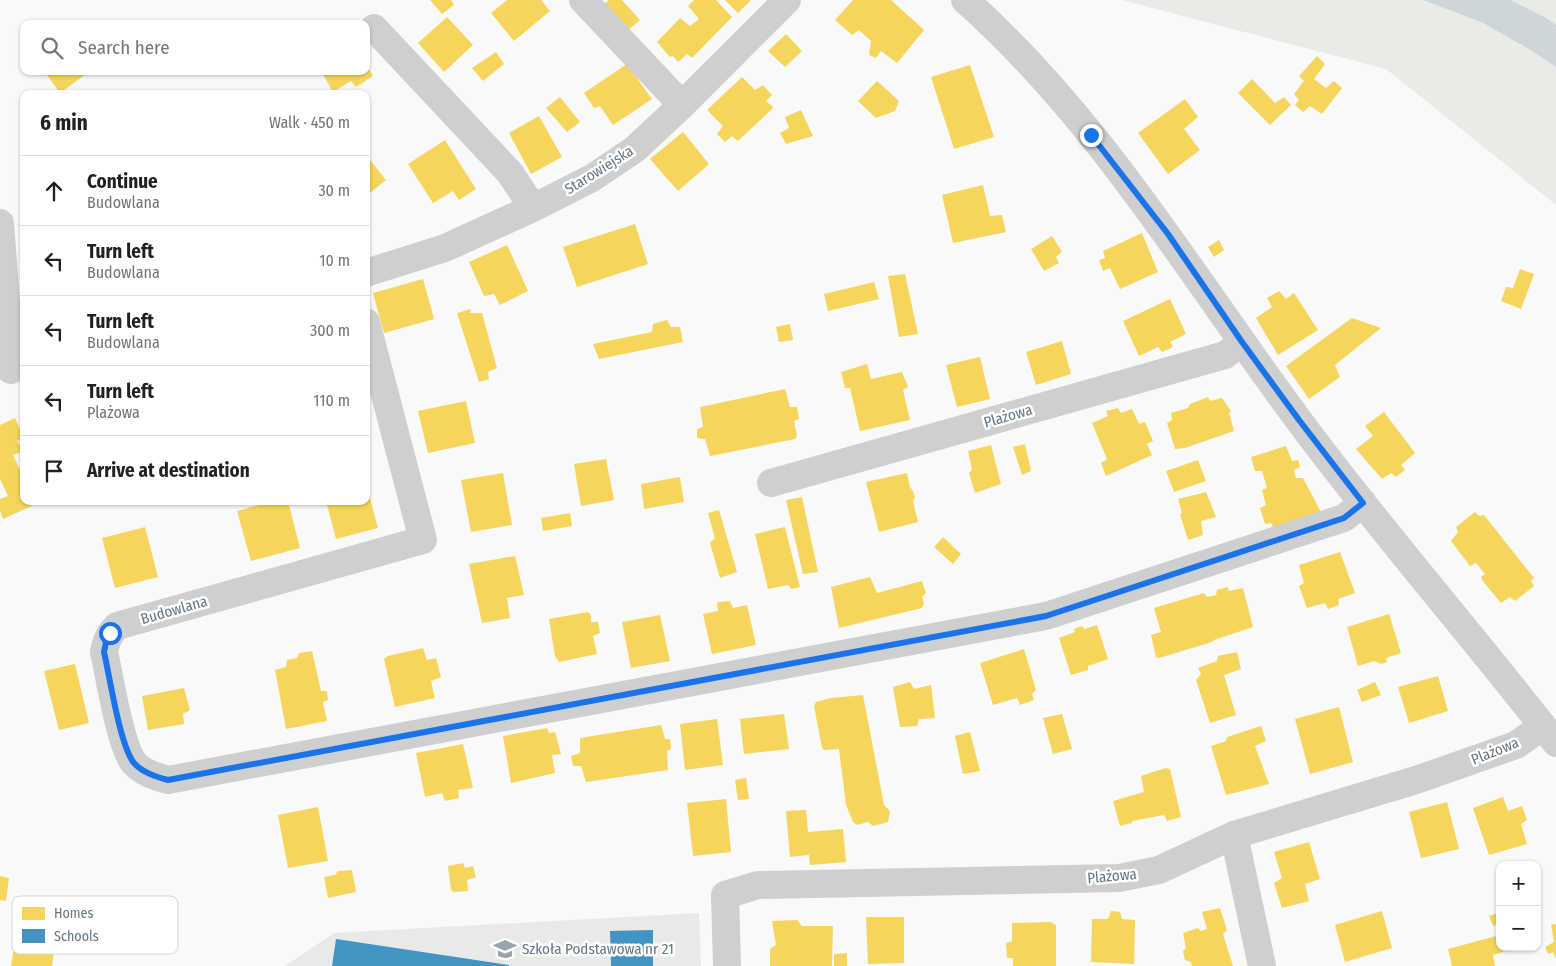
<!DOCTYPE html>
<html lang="en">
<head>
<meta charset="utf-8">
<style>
	body { margin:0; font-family:"Fira Sans Condensed",sans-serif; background:#f6f6f6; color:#202124 }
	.controls { position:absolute; right:15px; bottom:15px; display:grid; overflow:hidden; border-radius:10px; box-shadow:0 1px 4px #0004 }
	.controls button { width:45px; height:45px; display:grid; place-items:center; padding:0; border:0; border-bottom:1px solid #e0e0e0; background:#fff; color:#202124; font:25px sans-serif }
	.stop { position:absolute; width:15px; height:15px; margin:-11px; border:4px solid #1a73e8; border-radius:50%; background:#fff }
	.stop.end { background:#1a73e8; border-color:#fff; box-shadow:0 1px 5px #0008 }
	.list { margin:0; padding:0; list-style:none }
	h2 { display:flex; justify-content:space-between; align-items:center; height:65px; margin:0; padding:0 20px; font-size:21px }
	h2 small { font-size:16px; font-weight:400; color:#757577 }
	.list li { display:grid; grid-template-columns:32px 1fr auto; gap:15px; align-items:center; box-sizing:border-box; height:70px; padding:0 20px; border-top:1px solid #e0e0e0 }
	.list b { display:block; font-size:19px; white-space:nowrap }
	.list p { margin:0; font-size:16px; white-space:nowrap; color:#757577 }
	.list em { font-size:16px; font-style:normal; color:#757577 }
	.icon { flex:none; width:28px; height:28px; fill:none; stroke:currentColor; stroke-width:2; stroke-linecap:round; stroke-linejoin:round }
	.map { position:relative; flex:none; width:1556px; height:966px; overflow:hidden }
	.search { position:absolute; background:#fff; box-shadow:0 1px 4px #0004; left:20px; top:20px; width:350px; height:55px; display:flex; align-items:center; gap:12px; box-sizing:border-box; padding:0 18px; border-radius:10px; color:#757577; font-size:19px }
	.panel { position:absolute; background:#fff; box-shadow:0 1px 4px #0004; left:20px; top:90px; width:350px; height:415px; border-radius:10px }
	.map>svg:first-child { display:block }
	.built { fill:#e8e9e9 }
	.green { fill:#e8ebe6 }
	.water { fill:#ced6d9 }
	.homes { fill:#f6d55c }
	.schools { fill:#4393c3 }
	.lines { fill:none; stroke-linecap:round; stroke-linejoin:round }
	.minor { stroke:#cecfd0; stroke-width:28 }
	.route { stroke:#1a73e8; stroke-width:6 }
	.labels { text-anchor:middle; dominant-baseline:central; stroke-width:5; stroke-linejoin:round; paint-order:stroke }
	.street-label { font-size:15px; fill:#657683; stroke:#fff }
	.poi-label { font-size:15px; fill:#657683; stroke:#fff; text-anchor:start }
	.key { fill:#fff; stroke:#d1d6da; stroke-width:1 }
	.key-label { font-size:14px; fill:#657683 }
</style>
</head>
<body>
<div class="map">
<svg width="1556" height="966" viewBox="0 0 1556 966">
	<rect width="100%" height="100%" fill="#f9f9f9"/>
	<!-- built -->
	<path class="built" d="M 699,913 L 701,966 L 285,966 L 334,933 Z"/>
	<!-- green -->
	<path class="green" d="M 1122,0 L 1423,0 L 1483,23 L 1532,51 L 1556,67 L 1556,205 L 1386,69 Z
		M 1511,0 L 1556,0 L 1556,25 L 1548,19 Z"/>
	<!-- water -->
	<path class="water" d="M 1423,0 L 1511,0 L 1548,19 L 1556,25 L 1556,67 L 1532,51 L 1483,23 Z"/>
	<!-- homes -->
	<path class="homes" d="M 430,0 L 451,0 L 454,5 L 442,14 Z
		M 507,0 L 541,0 L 550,11 L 514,41 L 491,13 Z
		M 609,0 L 622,0 L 640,20 L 626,32 L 602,6 Z
		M 694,0 L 716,0 L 732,17 L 692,58 L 687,54 L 678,62 L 673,56 L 670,57 L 657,42 L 680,18 L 690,26 L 699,19 L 688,6 Z
		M 725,0 L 751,0 L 738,13 Z
		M 853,0 L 891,0 L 924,30 L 897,63 L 881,51 L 876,58 L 869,55 L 871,41 L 859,30 L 852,35 L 835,20 Z
		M 447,17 L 473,45 L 444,72 L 418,43 Z
		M 786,34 L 802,51 L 785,67 L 768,51 Z
		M 496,52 L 504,64 L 483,81 L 472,68 Z
		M 1317,56 L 1325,64 L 1314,79 L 1326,88 L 1334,81 L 1342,88 L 1322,114 L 1310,106 L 1303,112 L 1295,105 L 1299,100 L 1294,94 L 1304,81 L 1299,76 Z
		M 366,64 L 373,76 L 356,87 L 351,81 L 333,92 L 321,71 L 366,71 Z
		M 627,64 L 652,99 L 613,125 L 600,106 L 594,108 L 584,93 Z
		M 970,65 L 994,137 L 954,149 L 931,77 Z
		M 44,71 L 90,71 L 60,93 Z
		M 742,77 L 755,90 L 763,85 L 772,95 L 766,101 L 773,107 L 772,109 L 738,141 L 732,136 L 725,142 L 717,134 L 723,126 L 708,111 L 708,109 Z
		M 1252,79 L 1275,103 L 1284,97 L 1291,105 L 1270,125 L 1238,93 Z
		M 877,81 L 899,101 L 895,111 L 876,118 L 858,101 Z
		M 560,97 L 580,122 L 567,132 L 546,108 Z
		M 1185,99 L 1198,117 L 1184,129 L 1200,150 L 1168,174 L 1138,133 Z
		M 801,110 L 813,136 L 786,144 L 780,133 L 789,128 L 785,117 Z
		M 539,116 L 562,157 L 531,174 L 509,133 Z
		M 683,132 L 709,164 L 678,191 L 650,159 Z
		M 445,140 L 476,189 L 459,200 L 453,191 L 433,203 L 408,164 Z
		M 366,155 L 386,180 L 366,196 Z
		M 983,185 L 990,216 L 1002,215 L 1006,232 L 953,243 L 942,195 Z
		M 635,224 L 648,264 L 577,287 L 563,247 Z
		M 1142,233 L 1158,272 L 1120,289 L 1110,268 L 1103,271 L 1099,260 L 1105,258 L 1103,251 Z
		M 1052,236 L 1062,252 L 1056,257 L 1059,263 L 1044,271 L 1031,249 Z
		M 1219,240 L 1224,250 L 1214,257 L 1208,247 Z
		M 507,245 L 528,291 L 500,305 L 494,294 L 484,296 L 469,262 Z
		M 1520,269 L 1534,274 L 1521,309 L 1501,301 L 1506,287 L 1513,288 Z
		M 905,274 L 918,334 L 899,337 L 888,276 Z
		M 423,279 L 434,319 L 384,333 L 373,293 Z
		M 874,282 L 879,299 L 828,311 L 824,294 Z
		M 1279,291 L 1286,299 L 1294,293 L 1318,330 L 1278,355 L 1256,318 L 1272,307 L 1267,298 Z
		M 1170,299 L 1186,334 L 1170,342 L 1173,346 L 1171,348 L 1162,352 L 1158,347 L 1139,356 L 1123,321 Z
		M 471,309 L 470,313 L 482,313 L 497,368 L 488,372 L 489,379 L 479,382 L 457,313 Z
		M 1352,318 L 1381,328 L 1335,365 L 1340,377 L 1309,399 L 1286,366 Z
		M 667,320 L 671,327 L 680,327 L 683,342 L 599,359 L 593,344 L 652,332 L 653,324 Z
		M 790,324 L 793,340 L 779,342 L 776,327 Z
		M 1062,341 L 1071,374 L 1036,385 L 1026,352 Z
		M 980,357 L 990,399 L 957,407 L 946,365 Z
		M 867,364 L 871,379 L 902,372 L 908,387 L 903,390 L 910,420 L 860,431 L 850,388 L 845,388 L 841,372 Z
		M 785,389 L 790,407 L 797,407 L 799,419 L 794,421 L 797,436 L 795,439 L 710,456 L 705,439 L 697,438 L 697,429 L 703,427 L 700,407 Z
		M 1208,397 L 1210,401 L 1222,398 L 1231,411 L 1229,413 L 1234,431 L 1185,448 L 1175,449 L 1167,423 L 1172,420 L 1171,413 L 1188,408 L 1190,404 Z
		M 466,401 L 475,443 L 428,453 L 418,411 Z
		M 1118,408 L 1121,413 L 1132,409 L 1139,424 L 1145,422 L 1153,441 L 1147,444 L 1152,455 L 1106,476 L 1101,463 L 1107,459 L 1092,423 L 1108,416 L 1106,411 Z
		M 1384,412 L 1415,453 L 1401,465 L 1405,470 L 1396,477 L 1391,473 L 1382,479 L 1356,449 L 1373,436 L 1365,426 Z
		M 15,418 L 24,439 L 17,441 L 23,451 L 13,455 L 24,479 L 24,501 L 34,501 L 36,504 L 3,519 L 0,511 L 0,499 L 8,496 L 0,479 L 0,425 Z
		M 1025,444 L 1031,471 L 1022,475 L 1013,447 Z
		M 991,445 L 1001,484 L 975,493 L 969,473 L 972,470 L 968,451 Z
		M 1286,446 L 1292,461 L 1298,460 L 1300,467 L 1294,470 L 1296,478 L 1303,478 L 1322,514 L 1275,531 L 1271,523 L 1265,524 L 1260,508 L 1266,505 L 1262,490 L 1267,488 L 1262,471 L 1255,471 L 1251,457 Z
		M 606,459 L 614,500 L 581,506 L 574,464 Z
		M 1198,460 L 1206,481 L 1174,492 L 1166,471 Z
		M 503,473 L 512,525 L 471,532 L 461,480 Z
		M 907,473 L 910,488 L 912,489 L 915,497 L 913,501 L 918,522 L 879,532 L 866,482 Z
		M 680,477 L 684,502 L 644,509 L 641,484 Z
		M 367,487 L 378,528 L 336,539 L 326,501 L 366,501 Z
		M 1206,492 L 1216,517 L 1201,521 L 1203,535 L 1188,540 L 1180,514 L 1182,513 L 1178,499 Z
		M 802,497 L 818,572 L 803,574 L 786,500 Z
		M 274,501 L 288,501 L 300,548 L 251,561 L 237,511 Z
		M 719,510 L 737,572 L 720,578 L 710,543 L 715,538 L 708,513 Z
		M 1475,512 L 1479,516 L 1484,515 L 1534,578 L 1531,581 L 1534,586 L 1515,601 L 1510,597 L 1501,603 L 1482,580 L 1481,577 L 1485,574 L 1476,563 L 1470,566 L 1451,541 L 1458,532 L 1456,527 Z
		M 570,513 L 572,526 L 543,531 L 541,518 Z
		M 145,527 L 158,577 L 115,588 L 102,538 Z
		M 785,527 L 800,587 L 791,589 L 788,585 L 768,589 L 755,534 Z
		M 943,537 L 961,554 L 953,564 L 934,547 Z
		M 1340,552 L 1355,593 L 1338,599 L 1339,605 L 1328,609 L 1325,603 L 1307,608 L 1299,586 L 1304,583 L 1299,565 Z
		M 515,556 L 524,595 L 507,598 L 510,618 L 482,623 L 469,564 Z
		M 870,577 L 877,593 L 922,581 L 926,593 L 922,597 L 924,604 L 922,608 L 839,628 L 831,587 Z
		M 1228,587 L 1229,591 L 1243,588 L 1253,627 L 1214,640 L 1212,642 L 1159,658 L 1156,657 L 1151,635 L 1161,632 L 1154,608 L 1204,593 L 1207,597 L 1216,595 L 1217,590 Z
		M 730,601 L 733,608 L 747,605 L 756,645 L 712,654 L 703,614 L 718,611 L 717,603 L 719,602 Z
		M 588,612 L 591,615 L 591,622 L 598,622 L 600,633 L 593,636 L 597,654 L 559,662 L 555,656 L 549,619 Z
		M 1389,614 L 1401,653 L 1386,658 L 1387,662 L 1381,664 L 1374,661 L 1358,666 L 1347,627 Z
		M 660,615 L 670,661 L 631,668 L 622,622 Z
		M 1097,625 L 1108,659 L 1088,666 L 1088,670 L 1071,675 L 1059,638 L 1075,632 L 1074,629 L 1082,626 L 1084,629 Z
		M 423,648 L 427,660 L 436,658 L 441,677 L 431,681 L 435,698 L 395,707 L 384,659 L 388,656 Z
		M 1024,649 L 1036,690 L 1032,694 L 1034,700 L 1020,705 L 1017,698 L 993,705 L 980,663 Z
		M 312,651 L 321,691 L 327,691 L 328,700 L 323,702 L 327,721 L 286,729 L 275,670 L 286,667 L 287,660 L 297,658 L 299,653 Z
		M 1237,652 L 1241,669 L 1224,675 L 1236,715 L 1210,723 L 1196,680 L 1201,674 L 1198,668 L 1217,661 L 1218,656 Z
		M 75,664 L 89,723 L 59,730 L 44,671 Z
		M 1438,676 L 1448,711 L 1409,723 L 1398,687 Z
		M 910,682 L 914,689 L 931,685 L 935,718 L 919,719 L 917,726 L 900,727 L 893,687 Z
		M 1375,682 L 1381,695 L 1362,702 L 1357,690 Z
		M 184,688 L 190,710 L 183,714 L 184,724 L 148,730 L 142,696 Z
		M 863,695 L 884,805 L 890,811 L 888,822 L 873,826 L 868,822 L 857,825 L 853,822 L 846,805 L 839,749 L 824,750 L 822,748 L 814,706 L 816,702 L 831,698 Z
		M 1339,707 L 1353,762 L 1310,774 L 1295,719 Z
		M 784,714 L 789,749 L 744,754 L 740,719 Z
		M 1062,714 L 1072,749 L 1053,754 L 1043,718 Z
		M 717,719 L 723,765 L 685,770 L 680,724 Z
		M 661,725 L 665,739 L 670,739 L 671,749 L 667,751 L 668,770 L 586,782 L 581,766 L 573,766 L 571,756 L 580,753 L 580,738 Z
		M 1261,726 L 1266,741 L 1255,746 L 1269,784 L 1226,795 L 1211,746 L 1226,741 L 1227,737 Z
		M 547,728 L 549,733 L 555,732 L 561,754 L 552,755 L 555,773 L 511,783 L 503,736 Z
		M 970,732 L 980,771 L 963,774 L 955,736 Z
		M 463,744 L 473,788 L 458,790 L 459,798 L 445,801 L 442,793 L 425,797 L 416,753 Z
		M 1166,768 L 1170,769 L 1181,817 L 1167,821 L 1164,815 L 1132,821 L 1132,823 L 1120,826 L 1113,801 L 1144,792 L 1141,776 Z
		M 746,778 L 749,799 L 738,800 L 735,780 Z
		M 1503,797 L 1508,811 L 1522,806 L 1527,820 L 1521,824 L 1527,844 L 1489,855 L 1473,808 Z
		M 726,799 L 731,852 L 693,856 L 687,803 Z
		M 1447,802 L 1459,849 L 1421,858 L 1409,812 Z
		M 318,807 L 328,861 L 288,868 L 278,815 Z
		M 806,810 L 808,832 L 843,829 L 846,862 L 810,865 L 809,855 L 790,857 L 786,811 Z
		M 1309,842 L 1320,879 L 1305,884 L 1309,901 L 1282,908 L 1274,883 L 1282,878 L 1274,852 Z
		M 463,863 L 465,868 L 473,866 L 476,877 L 467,880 L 468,891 L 453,892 L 451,890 L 448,866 Z
		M 352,870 L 356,892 L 328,898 L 324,877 L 335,875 L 338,871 Z
		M 0,876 L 9,878 L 6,901 L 0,900 Z
		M 1220,908 L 1227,930 L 1223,934 L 1233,966 L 1192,966 L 1191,962 L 1185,960 L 1183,951 L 1186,948 L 1183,933 L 1198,928 L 1201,931 L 1207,929 L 1202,912 Z
		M 1111,911 L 1120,912 L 1122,919 L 1135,920 L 1134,964 L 1091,962 L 1092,919 L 1108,919 Z
		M 1382,911 L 1392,948 L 1345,962 L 1335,925 Z
		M 1500,912 L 1500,924 L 1493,926 L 1489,916 Z
		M 866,917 L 904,917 L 904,963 L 868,964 Z
		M 797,920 L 802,926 L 833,926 L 832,966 L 770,966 L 770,949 L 776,945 L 772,921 Z
		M 1050,922 L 1056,925 L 1056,966 L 1013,966 L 1013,958 L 1007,958 L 1006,943 L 1012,941 L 1012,923 Z
		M 1556,924 L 1556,959 L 1553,952 L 1548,954 L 1545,947 L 1554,942 L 1551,925 Z
		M 1500,935 L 1500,947 L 1517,948 L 1493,955 L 1495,966 L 1452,966 L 1448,949 Z
		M 14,946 L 54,952 L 52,966 L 11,966 Z
		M 847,953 L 847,966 L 834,966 L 834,954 Z"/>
	<!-- schools -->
	<path class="schools" d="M 653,930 L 653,966 L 611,966 L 610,931 Z
		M 336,939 L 509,965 L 509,966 L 332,966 Z"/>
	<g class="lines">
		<!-- minor -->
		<path class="minor" d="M 583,0 L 682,105
			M 965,0 C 1099,119 1191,275 1297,418 C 1379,529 1471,633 1556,743
			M 374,28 L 510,173 L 533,208
			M 0,223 L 11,370
			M 366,273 L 445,248 L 533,208 L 592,178 L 635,149 L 682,105 L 787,0
			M 366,322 L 423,540 L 117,626 C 109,634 106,641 104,652 C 110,678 120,746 134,763 C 143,773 157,777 168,780 L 1046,616 L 1344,518 L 1363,503
			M 771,483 L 1225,355 L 1242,342
			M 1234,835 L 1262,966
			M 727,966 L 725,895 L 758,885 L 1119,878 L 1159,870 L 1234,835 L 1416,780 L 1516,745 L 1543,726"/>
	</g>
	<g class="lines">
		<!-- route -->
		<path class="route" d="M 110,633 L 106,642 L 104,652 C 110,678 120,746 134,763 C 143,773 157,777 168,780 L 1046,616 L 1344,518 L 1363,503 L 1299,420 L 1242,342 L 1168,234 L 1091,135"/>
	</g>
	<!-- icons -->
	<defs>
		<symbol id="school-bare" viewBox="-9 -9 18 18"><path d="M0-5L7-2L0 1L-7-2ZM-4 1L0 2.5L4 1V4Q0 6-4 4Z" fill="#99a4ac" stroke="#fff" stroke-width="2.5" paint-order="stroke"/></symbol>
	</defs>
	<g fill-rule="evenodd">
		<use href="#school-bare" x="489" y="933" width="32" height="32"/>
	</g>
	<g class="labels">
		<!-- street labels -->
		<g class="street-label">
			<text transform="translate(599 170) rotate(-32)">Starowiejska</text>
			<text transform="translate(1008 416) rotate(-16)">Plażowa</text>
			<text transform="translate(174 610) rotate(-16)">Budowlana</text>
			<text transform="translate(1495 751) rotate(-22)">Plażowa</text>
			<text transform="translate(1112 876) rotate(-5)">Plażowa</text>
		</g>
		<!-- poi labels -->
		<g class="poi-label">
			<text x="522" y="949">Szkoła Podstawowa nr 21</text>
		</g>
	</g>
	<!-- legend -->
	<rect x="12" y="896" width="166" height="58" rx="8" class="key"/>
	<rect x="22" y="907" width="23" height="13" fill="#f6d55c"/>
	<rect x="22" y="929" width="23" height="14" fill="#4393c3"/>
	<g class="key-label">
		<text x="54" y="918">Homes</text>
		<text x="54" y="941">Schools</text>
	</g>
</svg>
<div class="controls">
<button>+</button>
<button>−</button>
</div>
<div class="stop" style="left:110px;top:633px"></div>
<div class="stop end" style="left:1091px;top:135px"></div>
<div class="search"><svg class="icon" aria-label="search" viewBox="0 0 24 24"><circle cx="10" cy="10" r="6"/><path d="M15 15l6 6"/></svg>Search here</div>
<section class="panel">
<h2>6 min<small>Walk · 450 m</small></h2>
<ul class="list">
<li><svg class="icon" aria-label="ahead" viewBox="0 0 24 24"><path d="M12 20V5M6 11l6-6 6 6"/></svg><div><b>Continue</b><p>Budowlana</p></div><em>30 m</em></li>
<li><svg class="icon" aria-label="left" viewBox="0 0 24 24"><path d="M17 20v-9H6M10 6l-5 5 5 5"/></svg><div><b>Turn left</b><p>Budowlana</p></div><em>10 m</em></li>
<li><svg class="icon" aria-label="left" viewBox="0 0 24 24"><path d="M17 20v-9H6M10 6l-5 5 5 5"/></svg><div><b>Turn left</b><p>Budowlana</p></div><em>300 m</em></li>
<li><svg class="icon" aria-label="left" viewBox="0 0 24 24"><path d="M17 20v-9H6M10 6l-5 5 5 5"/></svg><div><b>Turn left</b><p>Plażowa</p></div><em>110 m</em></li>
<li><svg class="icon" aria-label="arrive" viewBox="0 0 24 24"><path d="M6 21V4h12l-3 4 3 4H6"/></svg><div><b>Arrive at destination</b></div></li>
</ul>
</section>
</div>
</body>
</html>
